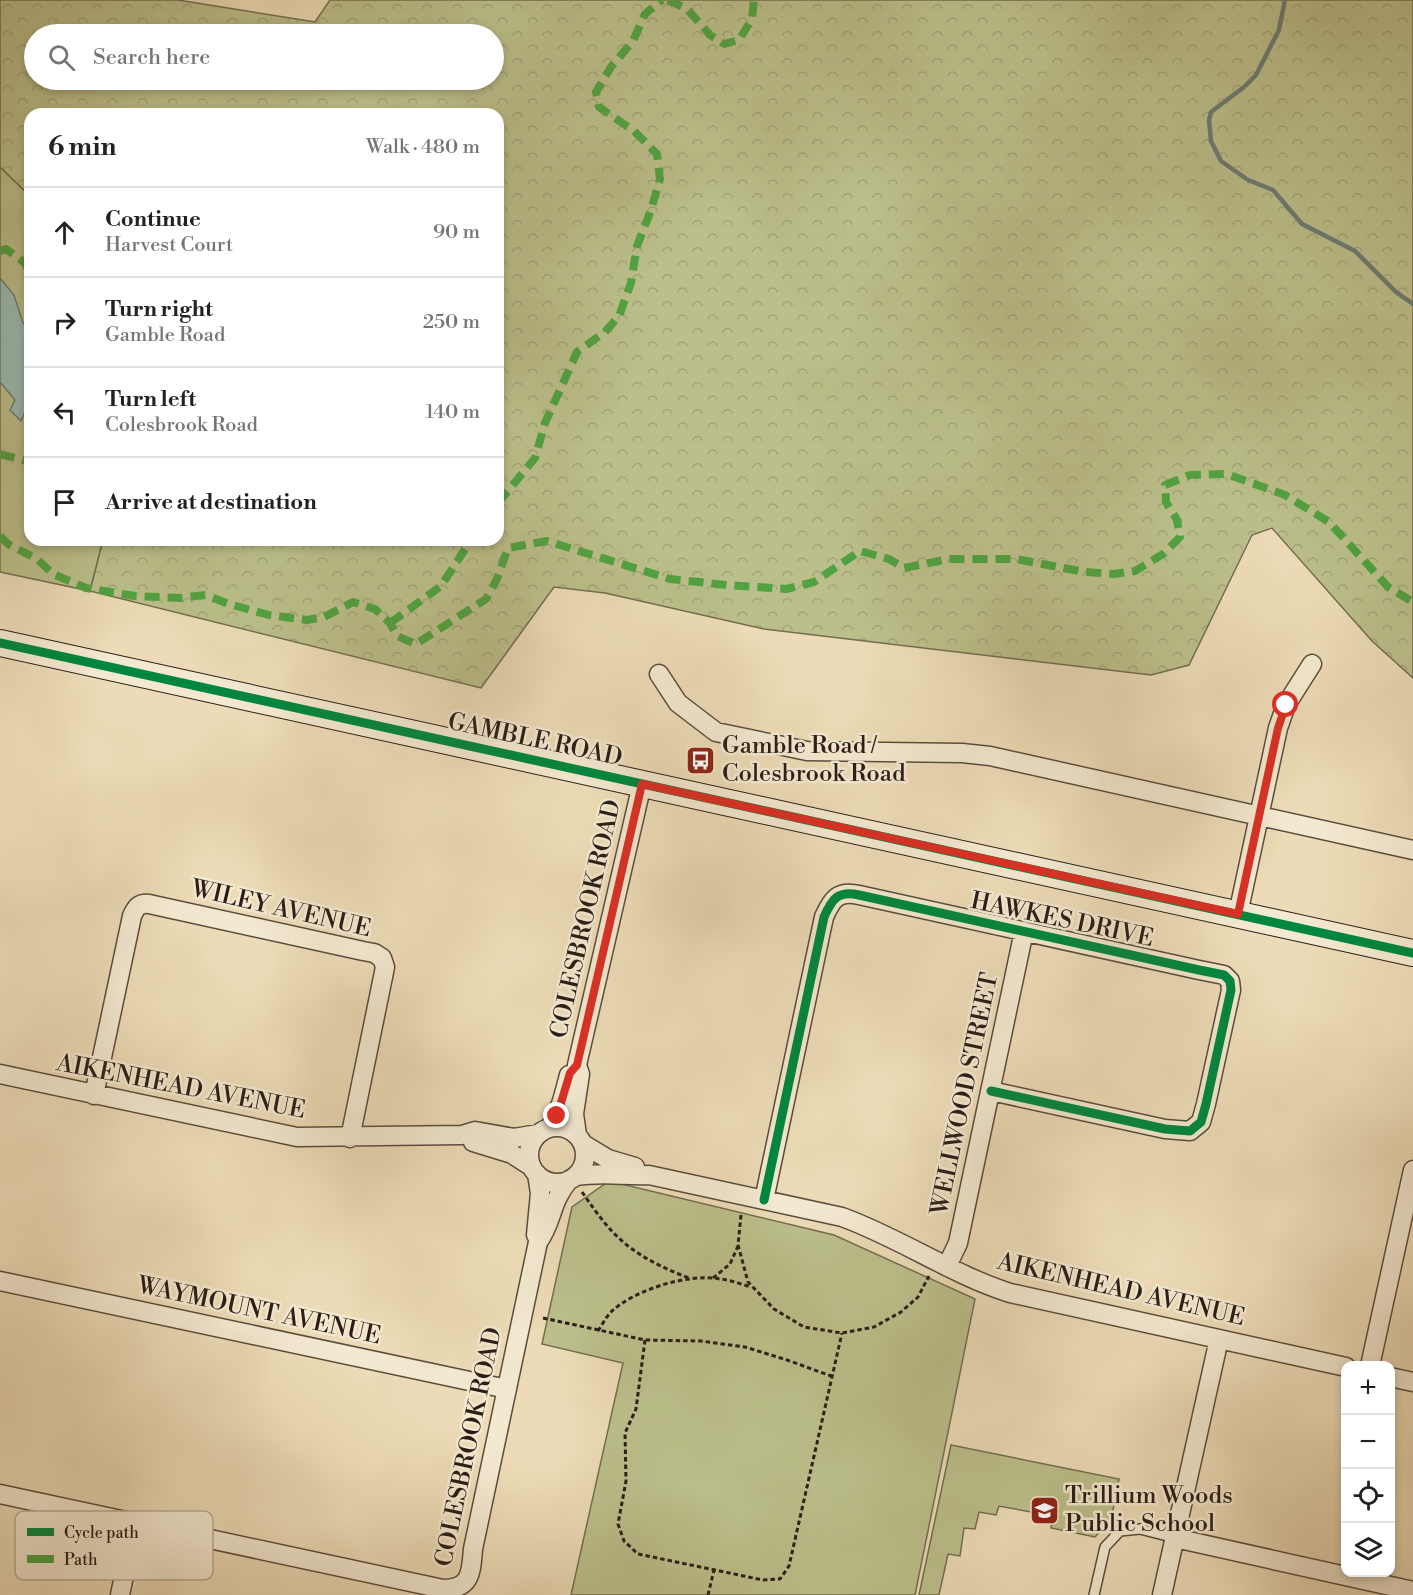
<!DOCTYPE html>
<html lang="en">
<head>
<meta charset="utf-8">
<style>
	body { margin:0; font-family:"Libre Bodoni",serif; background:#f6f6f6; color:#202124 }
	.controls { position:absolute; right:18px; bottom:18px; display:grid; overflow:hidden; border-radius:12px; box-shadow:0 3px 9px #0003 }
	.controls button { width:54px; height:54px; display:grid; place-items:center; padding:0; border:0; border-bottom:2px solid #e0e0e0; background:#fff; color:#202124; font:30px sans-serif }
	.stop { position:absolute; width:18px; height:18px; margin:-14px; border:4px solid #d93025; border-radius:50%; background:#fff }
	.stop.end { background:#d93025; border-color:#fff; box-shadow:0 2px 6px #0008 }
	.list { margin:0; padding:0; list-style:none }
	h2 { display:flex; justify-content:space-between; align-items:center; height:78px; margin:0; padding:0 24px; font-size:26px }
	h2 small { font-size:20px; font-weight:400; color:#757577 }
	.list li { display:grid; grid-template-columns:39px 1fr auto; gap:18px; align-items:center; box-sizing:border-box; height:90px; padding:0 24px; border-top:2px solid #e0e0e0 }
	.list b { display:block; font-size:22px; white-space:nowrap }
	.list p { margin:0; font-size:20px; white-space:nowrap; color:#757577 }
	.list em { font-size:20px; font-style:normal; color:#757577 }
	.icon { flex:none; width:33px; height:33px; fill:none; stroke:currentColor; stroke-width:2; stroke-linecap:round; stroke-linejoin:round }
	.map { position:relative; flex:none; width:1413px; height:1595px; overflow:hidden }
	.search { position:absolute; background:#fff; box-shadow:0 3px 9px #0003; left:24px; top:24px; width:480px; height:66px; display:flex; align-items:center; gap:15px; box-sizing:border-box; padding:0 21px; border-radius:33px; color:#757577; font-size:22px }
	.panel { position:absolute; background:#fff; box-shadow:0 3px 9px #0003; left:24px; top:108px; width:480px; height:438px; border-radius:18px }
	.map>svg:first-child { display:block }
	.green { fill:#bbbf8b; stroke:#736e50; stroke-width:1.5 }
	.forest { fill:url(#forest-crowns); stroke:#736e50; stroke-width:1.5; fill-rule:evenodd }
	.water { fill:#99bbb2; stroke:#6d7c74; stroke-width:1.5 }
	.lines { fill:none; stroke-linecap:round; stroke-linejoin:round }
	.stream { stroke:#6d7c74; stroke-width:4.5 }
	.service-casing { stroke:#5b4c3e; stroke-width:12 }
	.minor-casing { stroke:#5b4c3e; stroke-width:21 }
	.secondary-casing { stroke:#2b1d16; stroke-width:28 }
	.path { stroke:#2b1d16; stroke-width:3; stroke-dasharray:4.5 3; stroke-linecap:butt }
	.service { stroke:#f3e8d0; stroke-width:9 }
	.minor { stroke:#f3e8d0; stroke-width:18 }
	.secondary { stroke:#f3e8d0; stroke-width:26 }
	.quiet { stroke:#51a240; stroke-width:8; stroke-dasharray:15 8; stroke-linecap:butt }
	.cycleway-casing { stroke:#f3e8d0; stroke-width:13 }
	.cycleway { stroke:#00873e; stroke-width:9 }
	.route { stroke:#d93025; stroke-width:8 }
	.labels { text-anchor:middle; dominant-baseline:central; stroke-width:5; stroke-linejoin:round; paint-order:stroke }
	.street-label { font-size:24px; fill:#2b1d16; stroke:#f3e8d0 }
	.poi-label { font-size:24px; fill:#2b1d16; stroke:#f3e8d0; text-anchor:start }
	.key { fill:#f3e8d0; stroke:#b7ab98; stroke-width:1.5 }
	.key-label { font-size:16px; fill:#2b1d16 }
</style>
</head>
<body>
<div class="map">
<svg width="1413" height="1595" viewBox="0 0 1413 1595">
	<defs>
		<pattern id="forest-crowns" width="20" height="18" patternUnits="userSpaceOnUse" patternTransform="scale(1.5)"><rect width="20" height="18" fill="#bbbf8b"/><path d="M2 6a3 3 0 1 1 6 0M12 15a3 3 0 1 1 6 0" fill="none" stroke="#a1a477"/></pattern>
	</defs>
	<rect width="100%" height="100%" fill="#ecdbb6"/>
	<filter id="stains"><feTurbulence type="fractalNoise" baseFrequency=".00333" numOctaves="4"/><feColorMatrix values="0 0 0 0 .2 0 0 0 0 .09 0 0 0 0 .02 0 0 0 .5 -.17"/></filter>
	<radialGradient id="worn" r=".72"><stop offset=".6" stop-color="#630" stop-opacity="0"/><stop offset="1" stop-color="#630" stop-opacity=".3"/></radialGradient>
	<!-- green -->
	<path class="green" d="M 0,167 L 30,196 L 30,540 L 103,540 L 90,591 L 0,572 Z
		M 609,1181 L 834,1235 L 975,1299 L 915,1595 L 571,1595 L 623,1363 L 542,1344 L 572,1207 Z
		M 951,1445 L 1119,1479 L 1111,1520 L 1095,1537 L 1051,1528 L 1053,1516 L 999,1506 L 996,1515 L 979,1512 L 975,1529 L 964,1528 L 960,1556 L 948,1554 L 939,1595 L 919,1595 Z"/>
	<!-- forest -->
	<path class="forest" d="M 0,0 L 178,0 L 315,22 L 330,0 L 1413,0 L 1413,678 L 1372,641 L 1272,528 L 1252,535 L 1189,665 L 1151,675 L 764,629 L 605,593 L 554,587 L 481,688 L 90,591 L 103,540 L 498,540 L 498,114 L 30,114 L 30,196 L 0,167 ZM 34,34 L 494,34 L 494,80 L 34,80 Z"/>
	<!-- water -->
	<path class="water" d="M 0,278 L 14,295 L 23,323 L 30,332 L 30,413 L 25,412 L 21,421 L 10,410 L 15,400 L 0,382 Z"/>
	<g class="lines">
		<!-- stream -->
		<path class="stream" d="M 1285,0 L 1279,30 L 1256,75 L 1244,87 L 1211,112 L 1209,120 L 1211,141 L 1221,161 L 1248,180 L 1273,190 L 1302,224 L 1355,251 L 1396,292 L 1413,304"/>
		<defs>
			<path id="service" d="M 1094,1595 L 1105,1547 L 1120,1531 L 1140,1529 L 1175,1538"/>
			<path id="minor" d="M 659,674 L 678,703 L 716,732 L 807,751 L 962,753 L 990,756 L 1413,850
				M 1238,914 L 1278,728 L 1286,705 L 1312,664
				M 0,1074 L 297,1137 L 462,1135 L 475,1131 L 514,1138 L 538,1134
				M 94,1095 L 132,916 C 136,907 139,903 149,904 L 363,951 L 374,953 L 382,958 L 385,967 L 383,977 L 350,1138
				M529 1155a28 28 0 1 1 56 0a28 28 0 1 1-56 0Z
				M 549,1128 C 560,1113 564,1094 569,1075
				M 577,1135 L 574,1114 L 580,1074 L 577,1065 L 642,784
				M 473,1142 L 512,1154 L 532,1167
				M 583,1144 L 608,1159 L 635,1167
				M 576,1176 C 603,1172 623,1176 649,1175 L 842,1217 C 900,1238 951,1274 1010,1293 L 1346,1367
				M 764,1200 L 824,917 C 832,899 838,890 859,895 L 1199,970 L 1224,975 L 1230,981 L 1231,990 L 1206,1104 L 1201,1122 L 1190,1131 L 1165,1129 L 991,1091
				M 536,1235 L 540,1193 L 537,1174
				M 947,1266 L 958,1243 L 1024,931
				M 0,1281 L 507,1389
				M 1370,1366 L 1413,1170
				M 1390,1377 L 1413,1382
				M 0,1494 L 443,1589 C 471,1589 471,1573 473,1549 L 538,1242 C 553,1222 550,1202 569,1180
				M 1175,1538 L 1413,1591
				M 120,1595 L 135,1523
				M 1162,1595 L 1219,1339"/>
			<path id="secondary" d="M 0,643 L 1413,953"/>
		</defs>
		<!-- service casing -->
		<use href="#service" class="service-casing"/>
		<!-- minor casing -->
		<use href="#minor" class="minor-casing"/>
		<!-- secondary casing -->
		<use href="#secondary" class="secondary-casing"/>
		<!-- path -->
		<path class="path" d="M 582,1192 C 591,1205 600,1218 610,1229 C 631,1253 660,1267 689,1278
			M 741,1215 L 738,1245 L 748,1282 L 774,1309 L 804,1327 L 842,1333 L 874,1327 L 901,1312 L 918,1297 L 929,1276
			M 713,1278 L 730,1264 L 738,1246
			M 543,1318 L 645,1340 L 701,1341 L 745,1347 L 787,1360 L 831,1376
			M 598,1331 C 602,1325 606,1317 611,1312 C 634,1290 688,1273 720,1279 C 730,1280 741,1284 751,1287
			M 645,1340 L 636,1409 L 625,1433 L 626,1481 L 618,1524 L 624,1541 L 638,1554 L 763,1580 L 780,1579 L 789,1566 L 842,1333
			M 708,1595 L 714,1570"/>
		<!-- service -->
		<use href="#service" class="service"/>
		<!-- minor -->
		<use href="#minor" class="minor"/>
		<!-- secondary -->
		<use href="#secondary" class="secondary"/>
		<!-- quiet -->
		<path class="quiet" d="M 668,0 L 687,9 L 710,35 L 724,44 L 739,40 L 752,19 L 754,0
			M 0,251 L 6,249 L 25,263 L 30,274
			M 0,454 L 30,462
			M 498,503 L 535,458 L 545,423 L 577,352 L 605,332 L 619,316 L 631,283 L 637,246 L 651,210 L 660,179 L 657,154 L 634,131 L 599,107 L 596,92 L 611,67 L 633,41 L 645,14 L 662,0
			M 0,536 L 8,544 L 37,559 L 53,574 L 86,588 L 135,596 L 180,598 L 206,595 L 229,604 L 269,615 L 307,620 L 324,617 L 353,602 L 375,609 L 390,623 L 397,636 L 416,644 L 486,599 L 497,579 L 508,548 L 547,541 L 670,579 L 727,585 L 786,589 L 814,582 L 860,551 L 889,559 L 904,568 L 949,559 L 1016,559 L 1085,572 L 1114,574 L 1135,571 L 1163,554 L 1180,537 L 1177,520 L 1166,502 L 1165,485 L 1190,475 L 1227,474 L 1285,495 L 1329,522 L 1388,587 L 1413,602
			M 390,623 L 441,586 L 471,540"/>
		<defs>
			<path id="cycleway" d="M 0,643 L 1413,953
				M 764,1200 L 824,917 C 832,899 838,890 859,895 L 1199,970 L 1224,975 L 1230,981 L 1231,990 L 1206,1104 L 1201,1122 L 1190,1131 L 1165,1129 L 991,1091"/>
		</defs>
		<!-- cycleway casing -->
		<use href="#cycleway" class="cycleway-casing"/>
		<!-- cycleway -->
		<use href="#cycleway" class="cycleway"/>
	</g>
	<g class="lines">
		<!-- route -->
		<path class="route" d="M 557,1116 L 570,1073 L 577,1065 L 642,784 L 1238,914 L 1278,728 L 1286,705"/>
	</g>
	<!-- icons -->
	<defs>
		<symbol id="bus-square" viewBox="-11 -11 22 22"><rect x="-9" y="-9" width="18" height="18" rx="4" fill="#8f2418" stroke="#f3e8d0"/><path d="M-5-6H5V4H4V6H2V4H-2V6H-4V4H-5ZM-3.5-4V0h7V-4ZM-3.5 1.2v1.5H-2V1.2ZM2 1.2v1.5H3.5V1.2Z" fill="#fff"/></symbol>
		<symbol id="school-square" viewBox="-11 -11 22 22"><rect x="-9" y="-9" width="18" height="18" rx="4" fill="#8f2418" stroke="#f3e8d0"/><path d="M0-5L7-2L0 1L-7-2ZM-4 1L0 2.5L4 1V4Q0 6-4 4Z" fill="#fff"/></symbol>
	</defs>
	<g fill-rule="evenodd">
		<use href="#bus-square" x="684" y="744" width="33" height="33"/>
		<use href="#school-square" x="1028" y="1494" width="33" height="33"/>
	</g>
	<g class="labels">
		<!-- street labels -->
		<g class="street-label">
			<text transform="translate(535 740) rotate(12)">GAMBLE ROAD</text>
			<text transform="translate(281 909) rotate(13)">WILEY AVENUE</text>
			<text transform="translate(586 919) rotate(-77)">COLESBROOK ROAD</text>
			<text transform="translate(1062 920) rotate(12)">HAWKES DRIVE</text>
			<text transform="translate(181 1087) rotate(11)">AIKENHEAD AVENUE</text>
			<text transform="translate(965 1094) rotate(-78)">WELLWOOD STREET</text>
			<text transform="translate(1121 1290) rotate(13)">AIKENHEAD AVENUE</text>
			<text transform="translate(259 1311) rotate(12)">WAYMOUNT AVENUE</text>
			<text transform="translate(469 1447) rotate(-78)">COLESBROOK ROAD</text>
		</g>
		<!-- poi labels -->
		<g class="poi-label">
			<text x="722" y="746">Gamble Road /<tspan x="722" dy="28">Colesbrook Road</tspan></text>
			<text x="1065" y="1496">Trillium Woods<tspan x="1065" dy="28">Public School</tspan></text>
		</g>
	</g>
	<!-- legend -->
	<rect x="15" y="1511" width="198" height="69" rx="9" class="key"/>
	<rect x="27" y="1528" width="27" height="8" fill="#00873e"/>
	<rect x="27" y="1555" width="27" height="8" fill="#51a240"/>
	<g class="key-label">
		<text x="64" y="1538">Cycle path</text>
		<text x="64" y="1565">Path</text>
	</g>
	<rect width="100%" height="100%" filter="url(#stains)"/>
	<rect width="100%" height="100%" fill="url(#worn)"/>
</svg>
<div class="controls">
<button>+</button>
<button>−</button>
<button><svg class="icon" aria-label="locate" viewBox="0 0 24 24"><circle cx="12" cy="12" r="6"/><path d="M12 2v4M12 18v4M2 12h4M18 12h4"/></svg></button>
<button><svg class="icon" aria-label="layers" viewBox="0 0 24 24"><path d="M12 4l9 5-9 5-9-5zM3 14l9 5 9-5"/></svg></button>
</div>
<div class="stop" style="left:1286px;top:705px"></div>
<div class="stop end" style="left:557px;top:1116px"></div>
<div class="search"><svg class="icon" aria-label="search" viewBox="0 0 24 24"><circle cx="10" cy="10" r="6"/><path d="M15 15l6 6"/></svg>Search here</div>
<section class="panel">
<h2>6 min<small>Walk · 480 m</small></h2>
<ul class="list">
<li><svg class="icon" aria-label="ahead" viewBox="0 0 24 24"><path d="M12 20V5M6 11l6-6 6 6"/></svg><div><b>Continue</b><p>Harvest Court</p></div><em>90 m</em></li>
<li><svg class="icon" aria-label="right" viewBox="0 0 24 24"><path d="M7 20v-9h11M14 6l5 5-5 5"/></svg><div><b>Turn right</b><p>Gamble Road</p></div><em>250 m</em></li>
<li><svg class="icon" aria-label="left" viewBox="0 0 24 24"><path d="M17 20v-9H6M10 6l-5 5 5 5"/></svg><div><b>Turn left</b><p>Colesbrook Road</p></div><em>140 m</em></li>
<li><svg class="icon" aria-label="arrive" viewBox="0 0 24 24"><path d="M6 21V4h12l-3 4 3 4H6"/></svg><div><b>Arrive at destination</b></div></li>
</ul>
</section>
</div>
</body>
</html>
